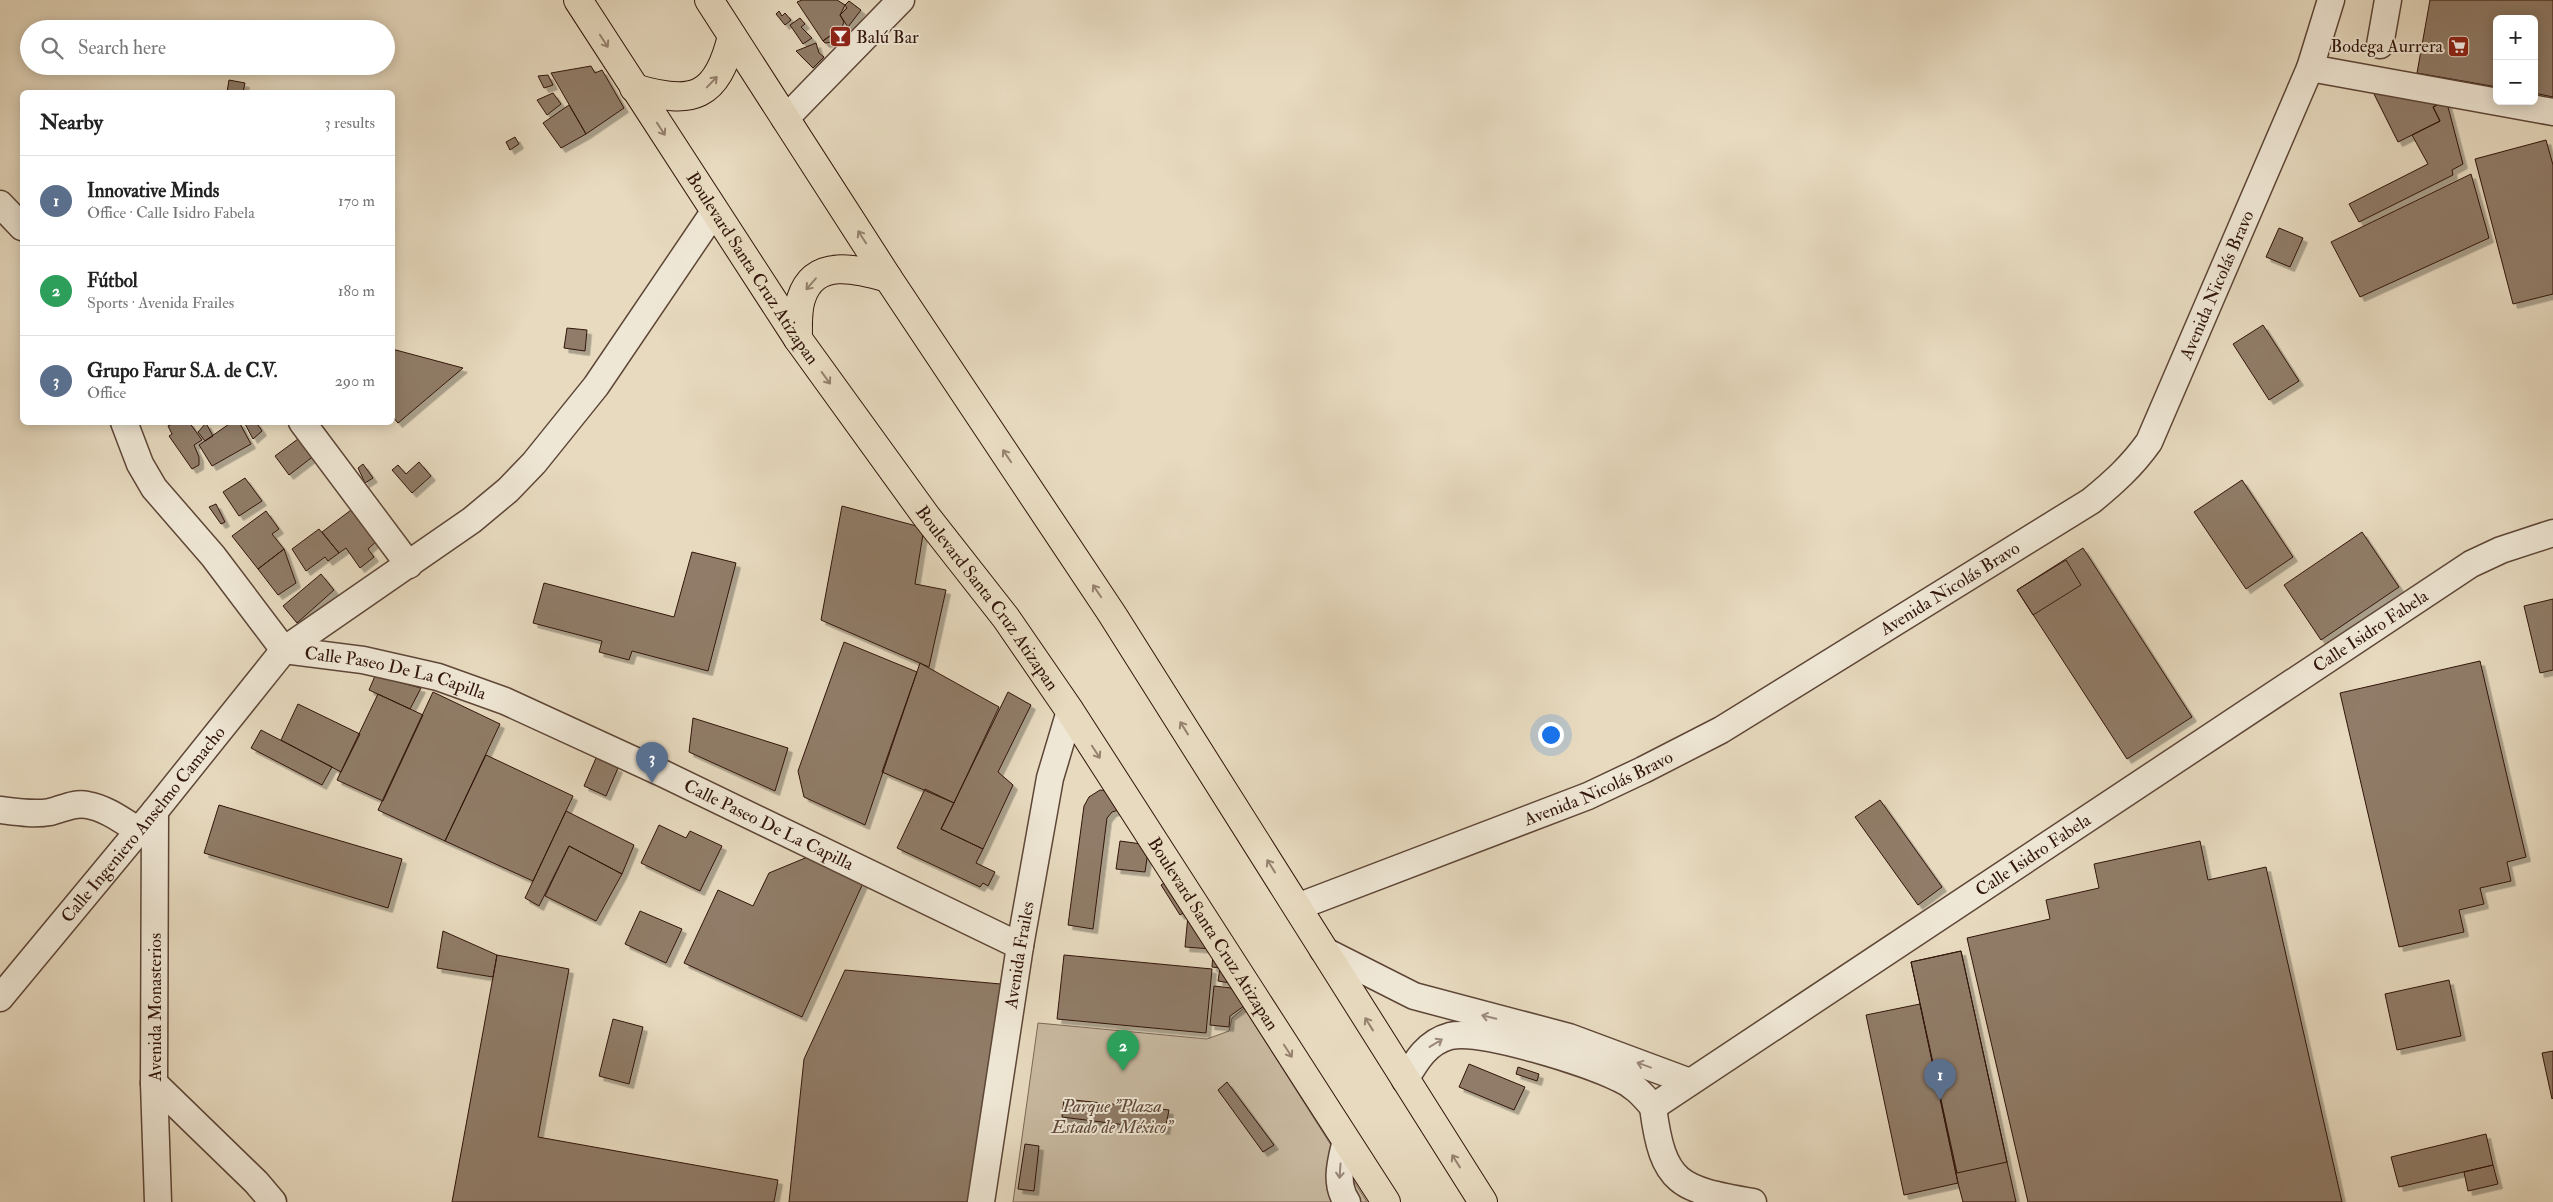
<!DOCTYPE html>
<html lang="en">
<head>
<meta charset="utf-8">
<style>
	body { margin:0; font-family:"IM FELL Double Pica",serif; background:#f2f2f2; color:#222 }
	.controls { position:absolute; right:15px; top:15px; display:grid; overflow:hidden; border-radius:8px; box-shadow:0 2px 12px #0003 }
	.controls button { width:45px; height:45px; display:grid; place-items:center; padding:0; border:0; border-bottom:1px solid #e0e0e0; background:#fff; color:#222; font:25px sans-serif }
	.you { position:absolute; left:1550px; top:734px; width:18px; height:18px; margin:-12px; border:4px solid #fff; border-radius:50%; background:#1a73e8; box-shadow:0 0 0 8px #1a73e833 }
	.badge { display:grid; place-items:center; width:32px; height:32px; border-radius:50%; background:#8f2418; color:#fff; font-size:16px; font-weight:700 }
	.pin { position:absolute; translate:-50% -41px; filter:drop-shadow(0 1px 2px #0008) }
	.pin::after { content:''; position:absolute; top:26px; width:18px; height:15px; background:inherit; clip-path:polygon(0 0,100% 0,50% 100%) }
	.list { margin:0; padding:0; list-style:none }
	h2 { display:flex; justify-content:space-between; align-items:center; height:65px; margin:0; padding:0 20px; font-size:21px }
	h2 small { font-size:16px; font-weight:400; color:#767676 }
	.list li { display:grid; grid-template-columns:32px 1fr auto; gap:15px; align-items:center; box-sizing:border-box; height:90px; padding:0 20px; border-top:1px solid #e0e0e0 }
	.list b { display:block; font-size:19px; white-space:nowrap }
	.list p { margin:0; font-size:16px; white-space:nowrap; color:#767676 }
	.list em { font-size:16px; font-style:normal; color:#767676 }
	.icon { flex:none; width:28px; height:28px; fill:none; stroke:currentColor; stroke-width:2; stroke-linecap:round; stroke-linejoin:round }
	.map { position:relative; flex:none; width:2553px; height:1202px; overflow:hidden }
	.search { position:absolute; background:#fff; box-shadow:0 2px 12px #0003; left:20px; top:20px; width:375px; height:55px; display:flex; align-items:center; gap:12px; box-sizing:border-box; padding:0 18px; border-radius:28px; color:#767676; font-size:19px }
	.panel { position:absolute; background:#fff; box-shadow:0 2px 12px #0003; left:20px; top:90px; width:375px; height:335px; border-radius:8px }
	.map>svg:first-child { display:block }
	.green { fill:#c8b9a0; stroke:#7c6755 }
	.building { fill:#907b68; stroke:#31150a; filter:url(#shadow) }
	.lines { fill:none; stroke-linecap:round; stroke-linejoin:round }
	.minor-casing { stroke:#5e4637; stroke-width:29 }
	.major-casing { stroke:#31150a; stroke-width:30 }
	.minor { stroke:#efe7d5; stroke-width:26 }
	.major { stroke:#e7dabf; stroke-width:28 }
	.oneway { stroke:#95816e }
	.oneway2 { stroke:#9a887a }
	.labels { text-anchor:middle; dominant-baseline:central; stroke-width:4; stroke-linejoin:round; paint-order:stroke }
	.poi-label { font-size:18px; fill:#31150a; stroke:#efe7d5; text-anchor:start }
	.street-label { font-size:18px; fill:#31150a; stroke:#efe7d5 }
	.park-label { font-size:18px; font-style:italic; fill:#5e4637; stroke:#efe7d5 }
</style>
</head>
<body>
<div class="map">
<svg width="2553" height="1202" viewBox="0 0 2553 1202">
	<defs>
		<filter id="shadow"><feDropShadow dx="4.5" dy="4.5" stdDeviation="0" flood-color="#0004"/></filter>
	</defs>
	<rect width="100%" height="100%" fill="#e7dabf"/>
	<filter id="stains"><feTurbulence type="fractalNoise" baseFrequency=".004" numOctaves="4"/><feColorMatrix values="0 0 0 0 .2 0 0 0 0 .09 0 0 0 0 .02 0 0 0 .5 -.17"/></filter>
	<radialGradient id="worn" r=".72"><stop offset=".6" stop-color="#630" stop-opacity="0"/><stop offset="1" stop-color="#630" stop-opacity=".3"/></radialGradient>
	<!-- green -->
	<path class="green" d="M 1244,1008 L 1367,1202 L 1013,1202 L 1038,1023 L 1207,1039 L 1229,1031 L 1232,1018 Z"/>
	<!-- building -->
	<path class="building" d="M 802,0 L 837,0 L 845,5 L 840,15 L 844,22 L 842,27 L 823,41 L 797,2 Z
		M 2430,0 L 2553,0 L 2553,97 L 2534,93 L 2534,19 L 2497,19 L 2497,87 L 2417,73 Z
		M 849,1 L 861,10 L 848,27 L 840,15 L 847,8 L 845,5 Z
		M 779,11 L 782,16 L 785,13 L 791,20 L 785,25 L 776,14 Z
		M 800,18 L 805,24 L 801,27 L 812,38 L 803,44 L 790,25 Z
		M 842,27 L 853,36 L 842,49 L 833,42 L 825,43 L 823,41 Z
		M 816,43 L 819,53 L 824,57 L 813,68 L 796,51 Z
		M 591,66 L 595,73 L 602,70 L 624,108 L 586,134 L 551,73 Z
		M 548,75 L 553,85 L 544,88 L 538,76 Z
		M 229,80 L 245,83 L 243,92 L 227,92 Z
		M 2373,92 L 2443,102 L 2433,107 L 2440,121 L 2398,142 Z
		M 553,93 L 561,104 L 547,115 L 537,100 Z
		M 2443,102 L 2447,103 L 2463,164 L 2452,170 L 2453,175 L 2359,222 L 2349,204 L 2428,164 L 2412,135 L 2440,121 L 2433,107 Z
		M 569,105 L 586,134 L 561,148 L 543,123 Z
		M 515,137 L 519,144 L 510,150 L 506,142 Z
		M 2546,140 L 2553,165 L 2553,294 L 2513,304 L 2475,159 Z
		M 2471,174 L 2489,238 L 2360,297 L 2331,242 Z
		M 2279,228 L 2303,238 L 2290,267 L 2266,257 Z
		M 2263,325 L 2299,381 L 2269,400 L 2233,344 Z
		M 567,328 L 587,330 L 585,351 L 564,348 Z
		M 392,349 L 463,368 L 398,423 L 392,416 Z
		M 176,422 L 189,422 L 202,440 L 194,445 L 199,457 L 199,465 L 192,469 L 169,436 L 172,434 L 168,426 Z
		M 232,422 L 239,422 L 251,444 L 212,466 L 199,445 Z
		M 244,422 L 256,422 L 262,431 L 253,439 Z
		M 206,423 L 213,436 L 205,441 L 198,432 Z
		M 302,436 L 315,455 L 289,475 L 275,456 Z
		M 419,462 L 431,476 L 412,493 L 392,470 L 398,465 L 406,474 Z
		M 363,464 L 373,478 L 365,483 L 358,468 Z
		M 245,478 L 262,501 L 239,516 L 223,492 Z
		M 2242,480 L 2293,557 L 2246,589 L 2194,512 Z
		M 216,504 L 225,522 L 221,524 L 209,507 Z
		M 842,506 L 924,528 L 915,584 L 946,590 L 929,667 L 821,620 Z
		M 355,507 L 379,539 L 368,549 L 374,557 L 360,568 L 346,548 L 339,553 L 322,532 Z
		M 266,511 L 279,529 L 272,534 L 284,549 L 258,569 L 232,536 Z
		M 319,529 L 339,553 L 328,561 L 325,557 L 306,571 L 292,549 Z
		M 2362,532 L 2399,587 L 2321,640 L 2284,585 Z
		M 2083,548 L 2192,717 L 2127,759 L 2017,590 Z
		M 284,549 L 296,583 L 278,595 L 258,569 Z
		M 692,552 L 736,563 L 708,671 L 632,651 L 629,660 L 599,652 L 602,641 L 533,623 L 544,583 L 674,617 Z
		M 2066,560 L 2081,585 L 2033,615 L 2017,590 Z
		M 321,574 L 334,590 L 297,623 L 283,606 Z
		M 2553,599 L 2553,670 L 2540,673 L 2524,606 Z
		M 844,642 L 917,672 L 865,825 L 804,797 L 798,771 Z
		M 2480,661 L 2526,857 L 2507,862 L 2511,881 L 2480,888 L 2484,904 L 2459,910 L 2464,932 L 2399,947 L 2340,693 Z
		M 920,663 L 999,707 L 954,803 L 882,772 Z
		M 375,676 L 421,688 L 410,709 L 369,690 Z
		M 433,692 L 500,724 L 445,841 L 378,810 Z
		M 1008,692 L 1031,705 L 998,772 L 1013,785 L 983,849 L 941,829 Z
		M 378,694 L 423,715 L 383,801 L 337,780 Z
		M 298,704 L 360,734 L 341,772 L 281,740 Z
		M 693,718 L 788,748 L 775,791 L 689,752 Z
		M 261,730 L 332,767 L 322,785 L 251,748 Z
		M 486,755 L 573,796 L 533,881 L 445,841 Z
		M 596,758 L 618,768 L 606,796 L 584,786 Z
		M 925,789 L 954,803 L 941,829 L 983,849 L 976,863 L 995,872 L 988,886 L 983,883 L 980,887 L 897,848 Z
		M 1100,790 L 1110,791 L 1125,808 L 1112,812 L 1107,818 L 1093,929 L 1068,925 L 1084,806 L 1089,797 Z
		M 1880,800 L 1942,887 L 1918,905 L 1855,817 Z
		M 219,805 L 402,859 L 388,908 L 204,853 Z
		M 566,811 L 634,845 L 622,874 L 569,846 L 539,906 L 525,898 Z
		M 659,825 L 686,838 L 690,831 L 722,846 L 700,891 L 641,863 Z
		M 1120,841 L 1149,845 L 1145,872 L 1116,869 Z
		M 2200,841 L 2208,880 L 2266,867 L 2342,1202 L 2028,1202 L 1967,938 L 2050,919 L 2046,900 L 2099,888 L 2094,864 Z
		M 569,846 L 622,874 L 596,921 L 545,896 Z
		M 810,856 L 864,881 L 802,1017 L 684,963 L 718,890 L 753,906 L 769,873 Z
		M 1170,879 L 1190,909 L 1180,915 L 1161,885 Z
		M 640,911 L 682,929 L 666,963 L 625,944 Z
		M 1188,915 L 1212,949 L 1185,947 Z
		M 443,931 L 497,955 L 493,977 L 437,968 Z
		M 1961,951 L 2007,1162 L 2016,1202 L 1963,1202 L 1958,1183 L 1911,962 Z
		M 1961,951 L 2007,1162 L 1957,1173 L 1911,962 Z
		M 1213,953 L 1243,985 L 1218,981 L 1220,968 L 1212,967 Z
		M 497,955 L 569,969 L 538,1137 L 778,1180 L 774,1202 L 452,1202 Z
		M 1064,955 L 1212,969 L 1206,1033 L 1057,1019 Z
		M 845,970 L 1012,985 L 977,1202 L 789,1202 L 804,1059 Z
		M 2449,980 L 2461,1036 L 2397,1050 L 2385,994 Z
		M 1214,986 L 1231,988 L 1244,1006 L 1230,1016 L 1229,1027 L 1210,1025 Z
		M 1920,1004 L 1958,1183 L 1904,1195 L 1866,1015 Z
		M 613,1019 L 643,1027 L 629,1084 L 599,1076 Z
		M 2553,1051 L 2553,1098 L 2552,1099 L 2542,1053 Z
		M 1469,1064 L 1525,1087 L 1514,1110 L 1459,1087 Z
		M 1518,1067 L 1539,1074 L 1537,1081 L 1516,1074 Z
		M 1227,1082 L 1274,1145 L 1263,1152 L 1218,1090 Z
		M 1064,1099 L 1169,1110 L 1165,1130 L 1062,1117 Z
		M 2486,1134 L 2493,1165 L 2399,1187 L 2391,1157 Z
		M 1025,1144 L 1039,1146 L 1034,1191 L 1018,1189 Z
		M 2493,1165 L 2498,1184 L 2468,1191 L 2464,1172 Z"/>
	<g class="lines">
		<defs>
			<g id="minor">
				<path d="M 2380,45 L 2388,0"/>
				<path d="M 2310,68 L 2553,112"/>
				<path d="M 785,119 L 901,0"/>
				<path d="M 0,204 L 22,227"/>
				<path d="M 124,422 L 140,464 L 154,488 L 213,556 L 284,650"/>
				<path d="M 302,422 L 409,565"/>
				<path id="s1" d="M 284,650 L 363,660 L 438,677 L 505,701 L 664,774 L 1020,946"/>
				<path d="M 0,810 C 16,812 34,815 50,812 C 63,809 74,802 87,805 C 106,808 123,821 139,831"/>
				<path d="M 155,811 L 154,1083 L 158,1202"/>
				<path id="s2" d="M 1297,907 L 1588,796 L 1643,770 L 1721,730 L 2091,501 C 2113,483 2132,466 2149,442 L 2310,68 L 2331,0"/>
				<path d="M 1323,950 L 1414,996 L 1569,1037 L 1690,1082"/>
				<path id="s3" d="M 0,998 L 155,811 L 284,650 L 472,520 L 508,490 L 534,463 L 596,386 L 714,212"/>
				<path d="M 1405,1080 C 1416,1061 1427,1042 1450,1036 C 1482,1029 1587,1063 1618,1078 C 1633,1084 1643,1095 1653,1107"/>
				<path d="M 154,1083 L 256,1182 L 273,1202"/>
				<path id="s4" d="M 1653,1107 L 2471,564 L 2501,550 L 2553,533"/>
				<path d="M 1653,1107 C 1663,1185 1679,1189 1753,1202"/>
				<path d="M 1346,1140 C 1341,1161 1334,1183 1347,1202"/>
				<path id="s5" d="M 981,1202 L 1020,946 L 1050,778 L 1070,711"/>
			</g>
			<g id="major">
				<path id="s6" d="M 578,0 L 798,339 L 926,516 L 1006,618 L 1070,711 L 1386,1202"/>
				<path d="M 709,0 L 888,278 L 1112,614 L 1483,1202"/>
				<path d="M 634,88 C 693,106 717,98 732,36"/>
				<path d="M 798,339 C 798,326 797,311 801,299 C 814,257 857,269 888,278"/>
			</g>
		</defs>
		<!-- minor casing -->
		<use href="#minor" class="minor-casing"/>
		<!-- major casing -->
		<use href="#major" class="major-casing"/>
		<!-- minor -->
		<use href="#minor" class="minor"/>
		<!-- major -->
		<use href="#major" class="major"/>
	</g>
	<!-- one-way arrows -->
	<defs><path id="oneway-shaft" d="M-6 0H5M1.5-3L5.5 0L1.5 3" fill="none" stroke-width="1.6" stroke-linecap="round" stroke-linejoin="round" transform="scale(1.25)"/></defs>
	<g class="oneway">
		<use href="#oneway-shaft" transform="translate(604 41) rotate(57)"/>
		<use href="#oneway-shaft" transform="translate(712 82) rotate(-46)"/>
		<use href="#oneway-shaft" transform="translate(661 129) rotate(57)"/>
		<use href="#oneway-shaft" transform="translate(862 237) rotate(-123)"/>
		<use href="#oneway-shaft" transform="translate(811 284) rotate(131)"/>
		<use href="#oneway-shaft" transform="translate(826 378) rotate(54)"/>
		<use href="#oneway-shaft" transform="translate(1007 456) rotate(-124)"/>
		<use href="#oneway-shaft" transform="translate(1097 591) rotate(-124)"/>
		<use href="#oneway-shaft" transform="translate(1184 728) rotate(-122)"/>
		<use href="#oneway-shaft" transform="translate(1096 752) rotate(57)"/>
		<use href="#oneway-shaft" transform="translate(1271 866) rotate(-122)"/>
		<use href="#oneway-shaft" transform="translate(1369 1024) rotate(-122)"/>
		<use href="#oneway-shaft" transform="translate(1288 1051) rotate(57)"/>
		<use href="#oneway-shaft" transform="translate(1456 1161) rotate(-122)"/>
	</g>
	<g class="oneway2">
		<use href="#oneway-shaft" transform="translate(1489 1017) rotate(-167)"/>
		<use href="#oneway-shaft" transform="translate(1436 1043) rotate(-31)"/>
		<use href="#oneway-shaft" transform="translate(1644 1065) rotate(-160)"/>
		<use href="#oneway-shaft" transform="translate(1340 1171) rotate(94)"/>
	</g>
	<!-- icons -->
	<defs>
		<symbol id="bar-square" viewBox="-11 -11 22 22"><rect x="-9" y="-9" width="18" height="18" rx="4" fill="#8f2418" stroke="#efe7d5"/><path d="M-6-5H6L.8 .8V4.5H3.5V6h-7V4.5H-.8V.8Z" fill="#fff"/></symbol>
		<symbol id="supermarket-square" viewBox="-11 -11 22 22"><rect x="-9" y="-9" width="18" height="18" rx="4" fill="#8f2418" stroke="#efe7d5"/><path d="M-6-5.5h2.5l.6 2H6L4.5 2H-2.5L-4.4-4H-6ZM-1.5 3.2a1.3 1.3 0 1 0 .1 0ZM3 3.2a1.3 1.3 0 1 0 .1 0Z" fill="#fff"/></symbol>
	</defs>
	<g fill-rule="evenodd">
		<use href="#bar-square" x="828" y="24" width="25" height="25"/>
		<use href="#supermarket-square" x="2446" y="34" width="25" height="25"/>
	</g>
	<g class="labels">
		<!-- poi labels -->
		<g class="poi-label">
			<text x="856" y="37">Balú Bar</text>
			<text x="2443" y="46" text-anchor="end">Bodega Aurrera</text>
		</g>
		<!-- street labels -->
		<g class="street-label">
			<text stroke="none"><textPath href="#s6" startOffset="320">Boulevard Santa Cruz Atizapan</textPath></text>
			<text stroke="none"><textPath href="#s2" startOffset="1149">Avenida Nicolás Bravo</textPath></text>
			<text stroke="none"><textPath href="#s2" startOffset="729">Avenida Nicolás Bravo</textPath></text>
			<text stroke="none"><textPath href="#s6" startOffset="725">Boulevard Santa Cruz Atizapan</textPath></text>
			<text stroke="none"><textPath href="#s4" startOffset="861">Calle Isidro Fabela</textPath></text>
			<text stroke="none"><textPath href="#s1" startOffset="114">Calle Paseo De La Capilla</textPath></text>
			<text stroke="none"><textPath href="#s2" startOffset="324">Avenida Nicolás Bravo</textPath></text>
			<text stroke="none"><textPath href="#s3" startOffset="225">Calle Ingeniero Anselmo Camacho</textPath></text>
			<text stroke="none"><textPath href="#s1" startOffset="519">Calle Paseo De La Capilla</textPath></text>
			<text stroke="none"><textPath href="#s4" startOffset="456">Calle Isidro Fabela</textPath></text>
			<text stroke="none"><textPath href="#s6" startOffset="1130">Boulevard Santa Cruz Atizapan</textPath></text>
			<text stroke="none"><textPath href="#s5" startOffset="250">Avenida Frailes</textPath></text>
			<text transform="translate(155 1007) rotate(-90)">Avenida Monasterios</text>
		</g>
		<!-- park labels -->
		<g class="park-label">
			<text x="1112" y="1106">Parque "Plaza<tspan x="1112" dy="21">Estado de México"</tspan></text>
		</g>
	</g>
	<rect width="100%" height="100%" filter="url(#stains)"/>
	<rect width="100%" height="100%" fill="url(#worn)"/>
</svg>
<div class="controls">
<button>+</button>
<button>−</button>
</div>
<div class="you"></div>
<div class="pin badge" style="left:1940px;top:1100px;background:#5c6f8a">1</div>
<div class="pin badge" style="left:1123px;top:1071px;background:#2e9e5b">2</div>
<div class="pin badge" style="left:652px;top:783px;background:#5c6f8a">3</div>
<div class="search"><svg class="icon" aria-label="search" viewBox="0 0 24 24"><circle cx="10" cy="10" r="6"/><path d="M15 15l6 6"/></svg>Search here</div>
<section class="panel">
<h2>Nearby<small>3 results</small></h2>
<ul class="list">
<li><span class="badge" style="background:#5c6f8a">1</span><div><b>Innovative Minds</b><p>Office · Calle Isidro Fabela</p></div><em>170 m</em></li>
<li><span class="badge" style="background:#2e9e5b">2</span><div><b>Fútbol</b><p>Sports · Avenida Frailes</p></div><em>180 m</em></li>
<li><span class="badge" style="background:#5c6f8a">3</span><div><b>Grupo Farur S.A. de C.V.</b><p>Office</p></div><em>290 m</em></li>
</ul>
</section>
</div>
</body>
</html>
